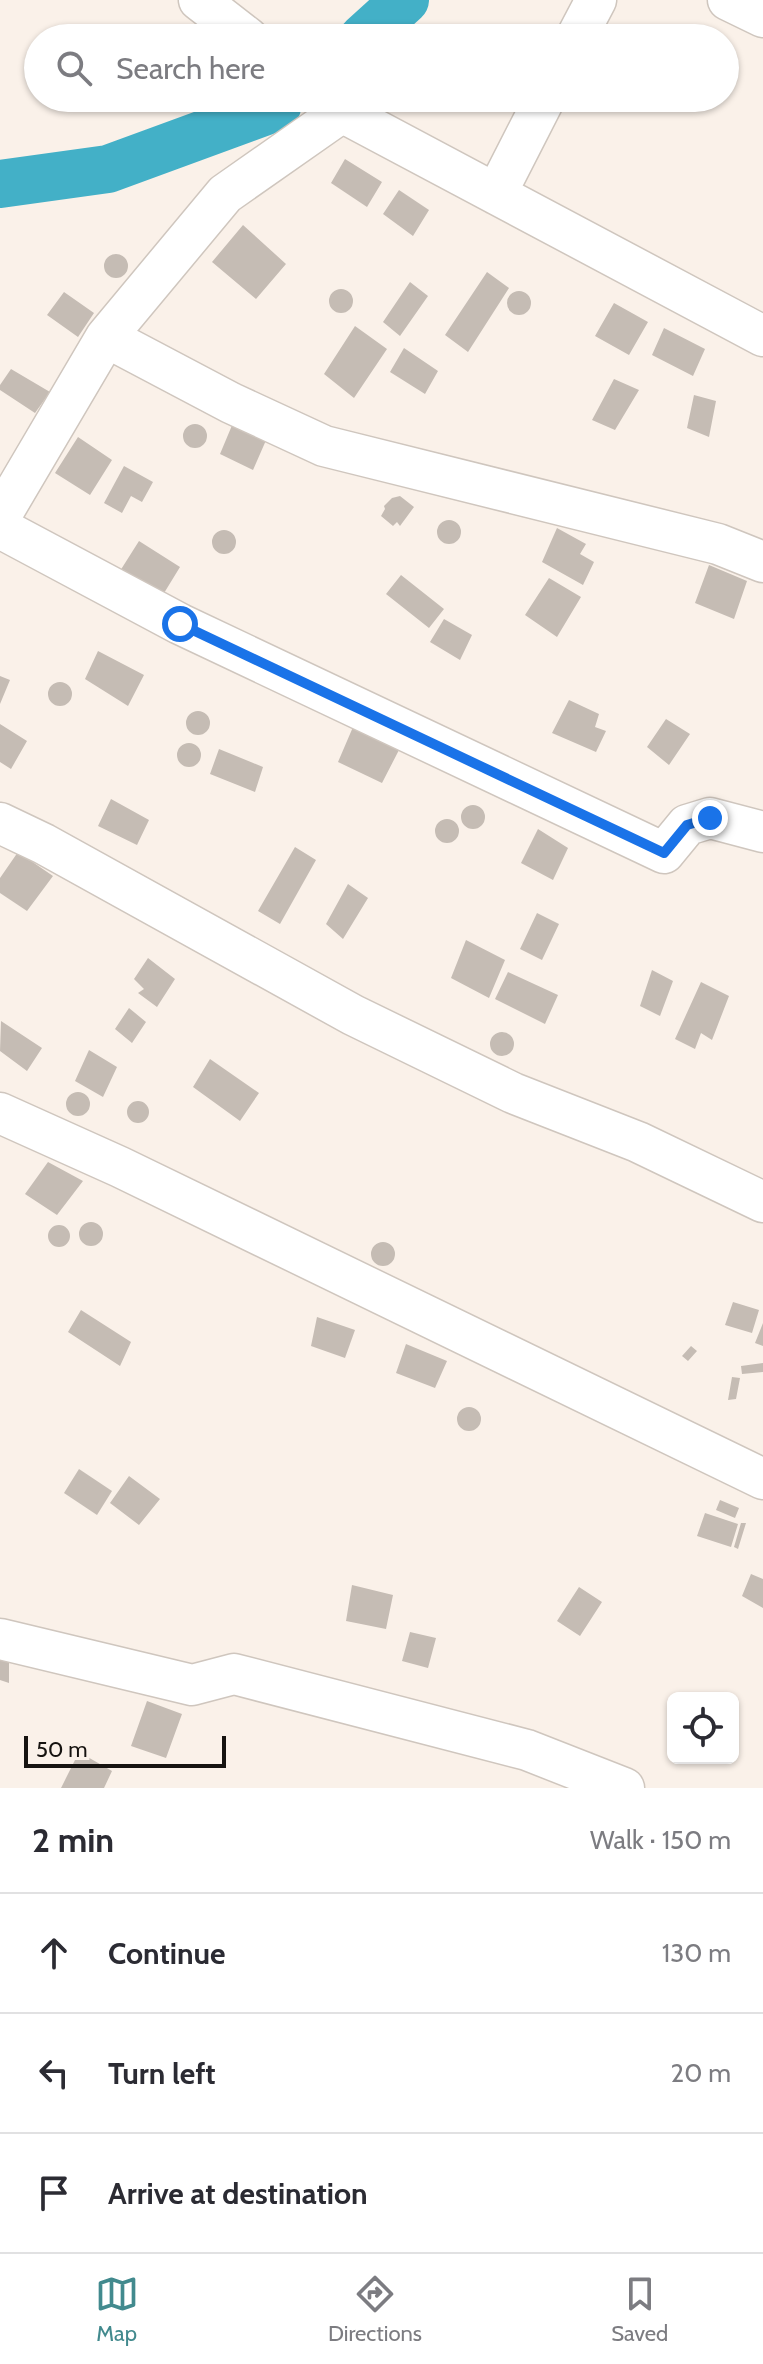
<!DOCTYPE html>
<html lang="en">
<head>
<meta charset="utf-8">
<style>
	body { margin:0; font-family:Cabin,sans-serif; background:#f7f7f7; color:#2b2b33 }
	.controls { position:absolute; right:24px; bottom:24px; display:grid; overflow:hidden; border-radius:12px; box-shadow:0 2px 6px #0004 }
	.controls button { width:72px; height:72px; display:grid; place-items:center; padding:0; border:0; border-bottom:2px solid #e1e1e2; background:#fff; color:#2b2b33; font:40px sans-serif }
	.scale { position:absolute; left:24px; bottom:20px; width:202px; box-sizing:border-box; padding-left:8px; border:4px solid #161310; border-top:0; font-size:22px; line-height:28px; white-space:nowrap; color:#161310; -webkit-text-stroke:6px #faf1e9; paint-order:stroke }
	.stop { position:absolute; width:24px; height:24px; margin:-18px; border:6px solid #1a73e8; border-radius:50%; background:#fff }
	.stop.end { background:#1a73e8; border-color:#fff; box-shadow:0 2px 8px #0008 }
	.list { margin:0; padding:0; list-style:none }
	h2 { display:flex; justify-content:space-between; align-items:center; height:104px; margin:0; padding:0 32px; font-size:34px }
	h2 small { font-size:26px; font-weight:400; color:#7c7c81 }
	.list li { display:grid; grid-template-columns:52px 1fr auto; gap:24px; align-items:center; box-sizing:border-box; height:120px; padding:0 32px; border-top:2px solid #e1e1e2 }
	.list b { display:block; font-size:30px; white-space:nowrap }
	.list em { font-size:26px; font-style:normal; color:#7c7c81 }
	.icon { flex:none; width:44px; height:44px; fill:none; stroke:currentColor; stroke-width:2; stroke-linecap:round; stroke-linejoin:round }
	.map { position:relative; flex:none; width:763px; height:1788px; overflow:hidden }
	.search { position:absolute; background:#fff; box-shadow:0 2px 6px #0004; left:24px; right:24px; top:24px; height:88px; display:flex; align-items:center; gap:20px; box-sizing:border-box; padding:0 28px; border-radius:44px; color:#7c7c81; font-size:30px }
	.sheet { height:464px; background:#fff }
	nav { display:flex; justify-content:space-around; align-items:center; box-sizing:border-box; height:112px; border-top:2px solid #e1e1e2; background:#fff; font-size:22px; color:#7c7c81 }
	nav a { display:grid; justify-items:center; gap:4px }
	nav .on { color:#428a8e }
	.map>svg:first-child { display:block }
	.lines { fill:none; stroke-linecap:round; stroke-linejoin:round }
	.river { stroke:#43b0c7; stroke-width:48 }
	.building { fill:#c5bcb4 }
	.minor-casing { stroke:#cfc6be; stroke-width:43 }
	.minor { stroke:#fff; stroke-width:40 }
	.route { stroke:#1a73e8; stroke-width:10 }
</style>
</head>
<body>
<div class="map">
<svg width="763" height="1788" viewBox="0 0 763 1788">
	<rect width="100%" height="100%" fill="#faf1e9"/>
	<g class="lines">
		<!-- river -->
		<path class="river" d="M 363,38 L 405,0
			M 0,184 L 108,169 L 277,107"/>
	</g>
	<!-- building -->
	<path class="building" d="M 345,159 L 382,182 L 367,207 L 331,183 Z
		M 399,190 L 429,210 L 413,236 L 383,214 Z
		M 243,225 L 286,264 L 256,299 L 212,262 Z
		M104 266a12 12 0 1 1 24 0a12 12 0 1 1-24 0Z
		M 487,272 L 509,288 L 468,352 L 445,335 Z
		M 410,282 L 428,296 L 400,336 L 383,322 Z
		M329 301a12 12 0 1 1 24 0a12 12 0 1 1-24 0Z
		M507 303a12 12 0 1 1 24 0a12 12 0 1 1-24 0Z
		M 64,292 L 94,313 L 78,337 L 47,315 Z
		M 614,303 L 648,322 L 629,355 L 595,336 Z
		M 355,326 L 387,349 L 354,398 L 324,374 Z
		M 664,328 L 705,349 L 693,376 L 652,355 Z
		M 404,348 L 438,371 L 425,394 L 390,372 Z
		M 11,369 L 50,392 L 35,413 L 0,390 L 0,385 Z
		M 614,379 L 639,390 L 615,430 L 592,420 Z
		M 694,395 L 716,401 L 709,437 L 687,428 Z
		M 233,423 L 267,438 L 253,470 L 220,454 Z
		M183 436a12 12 0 1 1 24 0a12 12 0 1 1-24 0Z
		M 78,437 L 112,460 L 90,495 L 55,473 Z
		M 124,466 L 153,482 L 142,502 L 131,496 L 122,513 L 104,503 Z
		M 400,496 L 414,507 L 400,526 L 397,522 L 393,526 L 381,516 L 385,509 L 384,506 L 392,498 Z
		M437 532a12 12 0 1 1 24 0a12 12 0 1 1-24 0Z
		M 557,528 L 586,544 L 580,554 L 594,562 L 583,585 L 542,562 Z
		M212 542a12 12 0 1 1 24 0a12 12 0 1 1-24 0Z
		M 139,541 L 180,567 L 161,598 L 120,571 Z
		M 709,565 L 747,581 L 734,619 L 695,603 Z
		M 401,575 L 444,609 L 429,628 L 386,594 Z
		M 549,578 L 581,597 L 557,637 L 525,615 Z
		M 444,619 L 472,635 L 460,660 L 430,642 Z
		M 98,651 L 144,675 L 128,706 L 85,679 Z
		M 0,676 L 10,680 L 0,704 Z
		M48 694a12 12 0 1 1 24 0a12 12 0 1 1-24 0Z
		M 569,700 L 599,714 L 595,727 L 606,731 L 596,752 L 552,733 Z
		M186 723a12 12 0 1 1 24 0a12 12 0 1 1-24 0Z
		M 666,719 L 690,734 L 669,765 L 647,747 Z
		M 0,724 L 27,741 L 11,769 L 0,762 Z
		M 353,727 L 399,750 L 382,783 L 338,762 Z
		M177 755a12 12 0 1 1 24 0a12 12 0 1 1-24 0Z
		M 219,749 L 263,767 L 255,792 L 210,774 Z
		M 111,799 L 149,820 L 137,845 L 98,826 Z
		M461 817a12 12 0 1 1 24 0a12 12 0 1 1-24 0Z
		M435 831a12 12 0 1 1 24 0a12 12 0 1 1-24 0Z
		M 538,829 L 568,848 L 553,880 L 521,863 Z
		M 295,847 L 316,860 L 280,924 L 258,911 Z
		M 18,852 L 53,876 L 27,911 L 0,893 L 0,878 Z
		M 348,884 L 368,898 L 343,939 L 326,924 Z
		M 537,913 L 559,924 L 542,960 L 520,949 Z
		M 466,940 L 505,960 L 489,998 L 451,978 Z
		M 148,958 L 175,979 L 157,1007 L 138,993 L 144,989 L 134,979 Z
		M 652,970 L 673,981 L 660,1016 L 640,1006 Z
		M 508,972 L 558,995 L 545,1024 L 495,999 Z
		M 701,982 L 729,996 L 712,1040 L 701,1033 L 695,1049 L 675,1039 Z
		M 129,1008 L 146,1022 L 132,1043 L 115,1029 Z
		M 1,1021 L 42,1048 L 27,1071 L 0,1051 Z
		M490 1044a12 12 0 1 1 24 0a12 12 0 1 1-24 0Z
		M 89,1050 L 117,1067 L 103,1097 L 75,1081 Z
		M 210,1059 L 259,1093 L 240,1121 L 193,1087 Z
		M66 1104a12 12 0 1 1 24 0a12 12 0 1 1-24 0Z
		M127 1112a11 11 0 1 1 22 0a11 11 0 1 1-22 0Z
		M 48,1162 L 83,1181 L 57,1215 L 25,1194 Z
		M79 1234a12 12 0 1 1 24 0a12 12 0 1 1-24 0Z
		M48 1236a11 11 0 1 1 22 0a11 11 0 1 1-22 0Z
		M371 1254a12 12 0 1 1 24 0a12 12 0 1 1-24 0Z
		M 733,1302 L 759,1310 L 752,1333 L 725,1325 Z
		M 81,1310 L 131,1342 L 120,1366 L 68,1332 Z
		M 317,1317 L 355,1330 L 345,1358 L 311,1346 Z
		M 763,1323 L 763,1346 L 755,1343 Z
		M 406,1344 L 447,1361 L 435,1388 L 396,1373 Z
		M 691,1346 L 697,1351 L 688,1361 L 682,1356 Z
		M 763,1363 L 763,1372 L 742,1374 L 741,1366 Z
		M 732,1377 L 740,1378 L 736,1399 L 728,1400 Z
		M457 1419a12 12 0 1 1 24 0a12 12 0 1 1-24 0Z
		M 79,1469 L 112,1491 L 97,1515 L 64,1493 Z
		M 129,1476 L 160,1499 L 139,1525 L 110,1503 Z
		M 720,1500 L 739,1508 L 735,1518 L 716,1510 Z
		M 705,1513 L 738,1524 L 731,1547 L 697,1536 Z
		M 741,1523 L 746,1523 L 738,1549 L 734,1547 Z
		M 751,1574 L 763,1579 L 763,1608 L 742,1596 Z
		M 352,1585 L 393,1595 L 386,1629 L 346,1621 Z
		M 579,1587 L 602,1602 L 580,1636 L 557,1621 Z
		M 410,1632 L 436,1638 L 428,1668 L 402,1661 Z
		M 0,1653 L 9,1656 L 9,1683 L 0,1680 Z
		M 147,1701 L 182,1714 L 166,1758 L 131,1746 Z
		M 79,1752 L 112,1771 L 104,1788 L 61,1788 Z"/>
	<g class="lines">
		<defs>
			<path id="minor" d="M 199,0 L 248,38
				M 728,0 L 763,17
				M 576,38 L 596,0
				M 324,98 L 342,112 L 763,336
				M 496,194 L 545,98
				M 106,337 L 231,403 L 324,446 L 718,544 L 763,562
				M 0,517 L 106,337 L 225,194 L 342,112
				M 0,528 L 180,624 L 664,853 L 687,825 L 710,818 L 763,832
				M 0,823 L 44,844 L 353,1015 L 513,1093 L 638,1142 L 763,1202
				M 0,1113 L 120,1167 L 763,1479
				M 0,1639 L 192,1685 L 234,1674 L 527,1750 L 624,1788"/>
		</defs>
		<!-- minor casing -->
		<use href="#minor" class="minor-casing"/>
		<!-- minor -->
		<use href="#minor" class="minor"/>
	</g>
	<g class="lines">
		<!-- route -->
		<path class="route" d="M 180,624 L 664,853 L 687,825 L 710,818"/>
	</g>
</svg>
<div class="controls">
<button><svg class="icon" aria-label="locate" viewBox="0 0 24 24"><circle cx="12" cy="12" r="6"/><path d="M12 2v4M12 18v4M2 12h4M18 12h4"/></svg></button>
</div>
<div class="scale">50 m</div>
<div class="stop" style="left:180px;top:624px"></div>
<div class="stop end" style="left:710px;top:818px"></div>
<div class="search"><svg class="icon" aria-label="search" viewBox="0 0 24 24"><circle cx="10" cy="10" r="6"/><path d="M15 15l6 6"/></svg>Search here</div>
</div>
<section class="sheet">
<h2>2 min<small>Walk · 150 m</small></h2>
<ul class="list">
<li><svg class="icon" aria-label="ahead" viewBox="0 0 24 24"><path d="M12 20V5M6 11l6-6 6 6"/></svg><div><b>Continue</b></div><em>130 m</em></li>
<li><svg class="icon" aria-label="left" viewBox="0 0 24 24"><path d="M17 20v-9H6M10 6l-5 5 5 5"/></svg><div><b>Turn left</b></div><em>20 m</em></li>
<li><svg class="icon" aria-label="arrive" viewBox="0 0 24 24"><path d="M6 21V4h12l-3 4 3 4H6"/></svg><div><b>Arrive at destination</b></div></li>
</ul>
</section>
<nav>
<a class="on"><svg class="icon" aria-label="map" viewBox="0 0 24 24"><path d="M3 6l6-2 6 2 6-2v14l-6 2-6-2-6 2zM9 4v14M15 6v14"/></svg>Map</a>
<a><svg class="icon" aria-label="directions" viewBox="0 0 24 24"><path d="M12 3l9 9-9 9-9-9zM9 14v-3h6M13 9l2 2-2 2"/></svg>Directions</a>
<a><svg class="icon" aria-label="saved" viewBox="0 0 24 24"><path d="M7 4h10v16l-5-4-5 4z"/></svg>Saved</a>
</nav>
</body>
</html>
